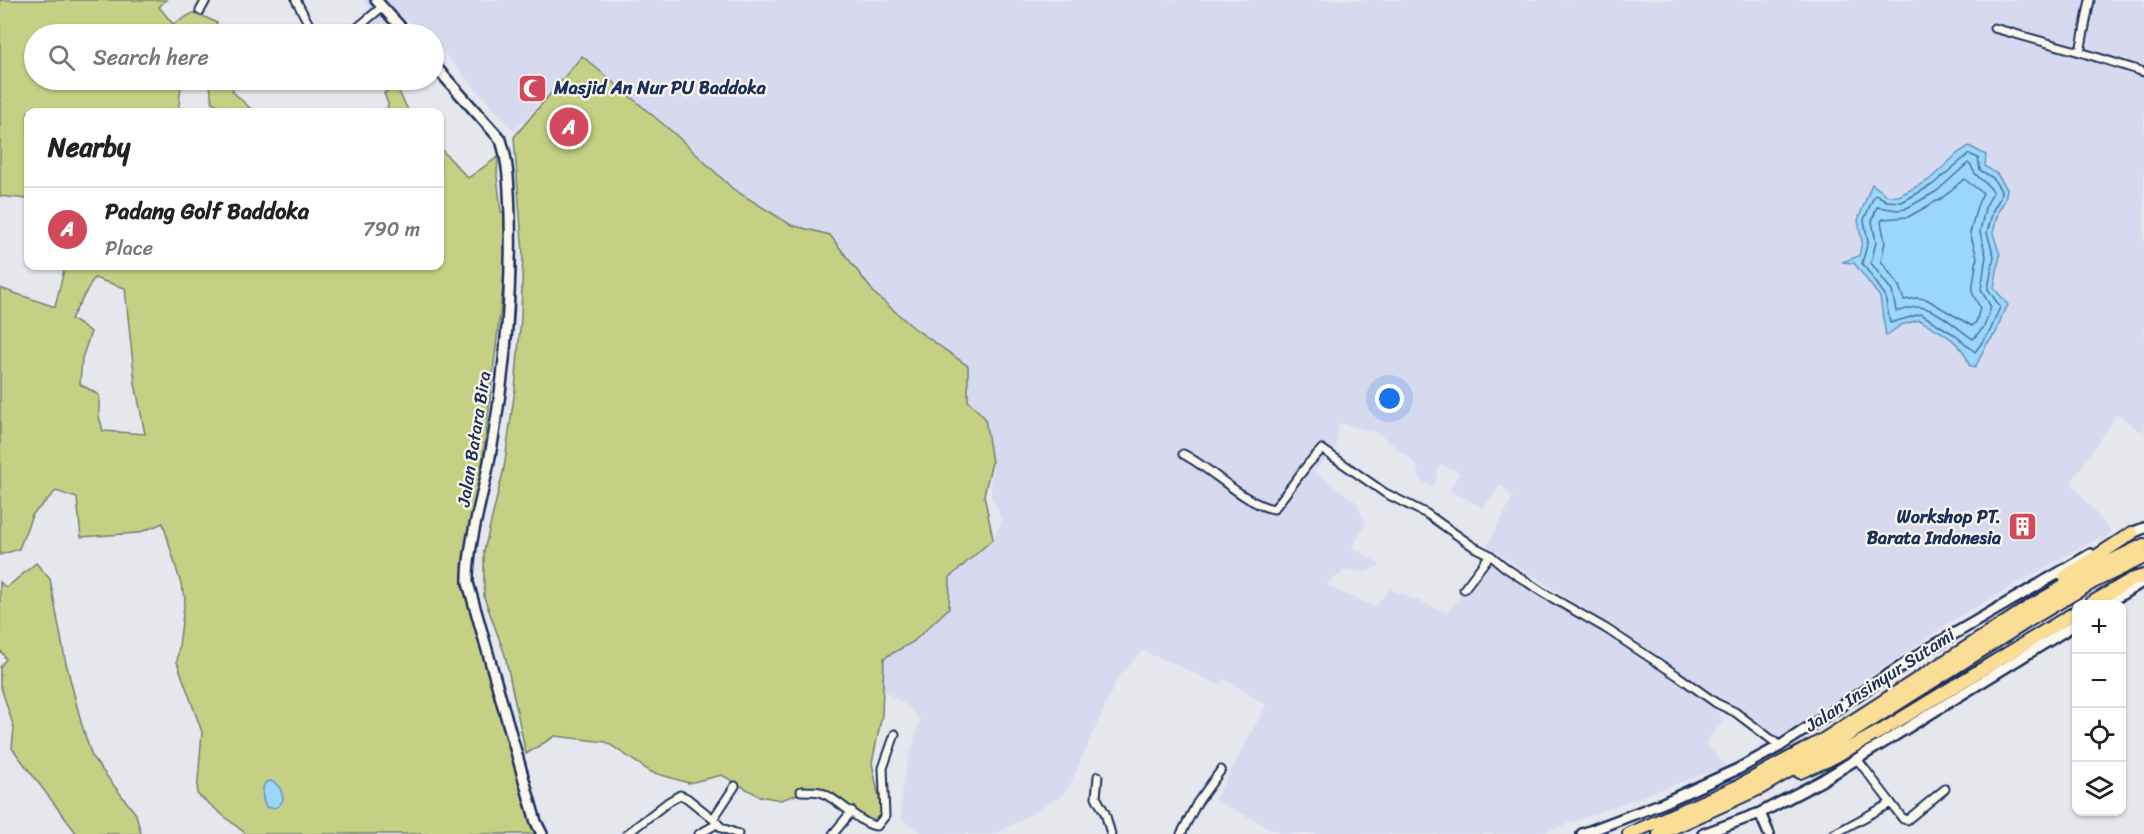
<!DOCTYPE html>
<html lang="en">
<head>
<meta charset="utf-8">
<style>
	body { margin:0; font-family:Sriracha,sans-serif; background:#f2f2f2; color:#222 }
	.controls { position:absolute; right:18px; bottom:18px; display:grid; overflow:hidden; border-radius:12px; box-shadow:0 2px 4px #0004 }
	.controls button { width:54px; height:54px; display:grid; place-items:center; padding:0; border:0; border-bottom:2px solid #e0e0e0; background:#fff; color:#222; font:30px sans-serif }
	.you { position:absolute; left:1390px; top:399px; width:21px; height:21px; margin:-15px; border:4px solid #fff; border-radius:50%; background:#1a73e8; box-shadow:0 0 0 9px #1a73e833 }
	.badge { display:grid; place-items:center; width:39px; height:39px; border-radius:50%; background:#d1495b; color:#fff; font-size:20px; font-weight:700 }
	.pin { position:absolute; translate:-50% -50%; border:3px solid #fff; box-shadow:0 2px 6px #0006 }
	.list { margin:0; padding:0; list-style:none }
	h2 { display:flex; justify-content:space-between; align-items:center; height:78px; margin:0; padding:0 24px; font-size:26px }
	h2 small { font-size:20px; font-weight:400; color:#767676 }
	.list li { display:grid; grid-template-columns:39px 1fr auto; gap:18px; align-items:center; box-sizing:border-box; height:84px; padding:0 24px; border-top:2px solid #e0e0e0 }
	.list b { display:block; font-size:22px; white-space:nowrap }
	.list p { margin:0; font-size:20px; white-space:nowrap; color:#767676 }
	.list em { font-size:20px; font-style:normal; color:#767676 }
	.icon { flex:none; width:33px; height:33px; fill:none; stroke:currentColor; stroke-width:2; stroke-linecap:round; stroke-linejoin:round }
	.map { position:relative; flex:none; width:2144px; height:834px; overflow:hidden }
	.search { position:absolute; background:#fff; box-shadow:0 2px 4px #0004; left:24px; top:24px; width:420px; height:66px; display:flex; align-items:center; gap:15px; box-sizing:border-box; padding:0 21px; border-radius:33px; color:#767676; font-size:22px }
	.panel { position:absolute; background:#fff; box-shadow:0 2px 4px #0004; left:24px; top:108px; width:420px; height:162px; border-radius:12px }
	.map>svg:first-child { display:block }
	.built { fill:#d7daee; fill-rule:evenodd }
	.green { fill:#c5d084; stroke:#708071; stroke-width:1.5; fill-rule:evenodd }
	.water { fill:#9ad7fb; stroke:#6794bc; stroke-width:1.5 }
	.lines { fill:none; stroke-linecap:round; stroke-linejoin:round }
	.shore { stroke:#4e729d; stroke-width:1.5 }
	.street-casing { stroke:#1b2f5e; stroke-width:11 }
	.secondary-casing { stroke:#1b2f5e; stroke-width:14 }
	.highway-casing { stroke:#1b2f5e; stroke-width:16 }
	.street { stroke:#fbf7ec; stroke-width:7 }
	.secondary { stroke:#fbf7ec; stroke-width:9 }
	.highway { stroke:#fbde96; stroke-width:12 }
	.labels { text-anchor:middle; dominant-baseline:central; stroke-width:4.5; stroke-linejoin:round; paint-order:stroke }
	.poi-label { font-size:18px; font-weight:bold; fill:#1b2f5e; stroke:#fbf7ec; text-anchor:start }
	.street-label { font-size:18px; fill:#1b2f5e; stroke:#fbf7ec }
</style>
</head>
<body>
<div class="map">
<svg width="2144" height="834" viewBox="0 0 2144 834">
	<rect width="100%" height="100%" fill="#e6e6ed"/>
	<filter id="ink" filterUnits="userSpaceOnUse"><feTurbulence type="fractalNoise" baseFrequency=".0167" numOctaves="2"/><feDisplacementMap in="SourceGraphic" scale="12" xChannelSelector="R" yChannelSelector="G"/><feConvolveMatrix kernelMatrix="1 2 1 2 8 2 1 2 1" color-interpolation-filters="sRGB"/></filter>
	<g filter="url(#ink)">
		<!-- built -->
		<path class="built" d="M 363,0 L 2144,0 L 2144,434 L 2117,414 L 2071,483 L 2111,532 L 2101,541 L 2099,538 L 2087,544 L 1953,620 L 1822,711 L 1774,740 L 1720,705 L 1714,707 L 1723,720 L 1705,743 L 1726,766 L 1539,834 L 1282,834 L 1215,800 L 1266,705 L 1224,679 L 1219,685 L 1178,665 L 1142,651 L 1117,679 L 1070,785 L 1061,796 L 996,834 L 924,834 L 901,819 L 902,790 L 907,764 L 920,720 L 909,707 L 883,690 L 884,657 L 913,641 L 950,578 L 993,539 L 1002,520 L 991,496 L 992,462 L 968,402 L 968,366 L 914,328 L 874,292 L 830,235 L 791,225 L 733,189 L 676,135 L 582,57 L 514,131 L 434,42 L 434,34 L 426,34 L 407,19 L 387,34 L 345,34 L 370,8 ZM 1339,423 L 1378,433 L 1416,464 L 1421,481 L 1434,486 L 1440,464 L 1460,472 L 1449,490 L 1483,508 L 1501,485 L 1513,497 L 1487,546 L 1591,614 L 1587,614 L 1488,560 L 1447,613 L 1390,589 L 1375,607 L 1326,585 L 1346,569 L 1365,573 L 1381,565 L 1352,547 L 1366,524 L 1356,502 L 1314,471 L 1336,449 Z"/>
		<!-- green -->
		<path class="green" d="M 0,0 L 166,0 L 159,7 L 173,24 L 195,12 L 217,23 L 208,34 L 34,34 L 34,80 L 193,80 L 181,86 L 178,112 L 28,112 L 28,199 L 0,196 Z
			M 582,56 L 676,135 L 733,189 L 791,225 L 830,235 L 875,294 L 914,328 L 968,366 L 968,401 L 985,418 L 992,462 L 984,495 L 993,539 L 950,577 L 949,608 L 913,642 L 884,658 L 882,715 L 872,763 L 882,813 L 870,823 L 814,789 L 781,800 L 759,796 L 722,775 L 689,783 L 651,772 L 606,742 L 555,736 L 526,754 L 505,655 L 484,597 L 484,551 L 504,468 L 515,389 L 521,317 L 523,254 L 514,137 Z
			M 206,80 L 239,80 L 232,91 L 254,112 L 231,112 L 212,102 L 210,85 Z
			M 396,86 L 409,112 L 387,112 L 388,104 L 384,93 Z
			M 440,148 L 468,178 L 498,157 L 497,176 L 501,212 L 510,214 L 510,226 L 468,589 L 543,834 L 246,834 L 197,794 L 202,732 L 177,662 L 185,598 L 163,523 L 138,533 L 81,537 L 77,498 L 56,491 L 32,515 L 19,549 L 0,555 L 0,288 L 55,307 L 65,266 L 440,266 ZM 94,278 L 125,288 L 135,383 L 145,434 L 103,431 L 99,416 L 99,395 L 80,384 L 82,358 L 91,332 L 71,319 Z
			M 36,563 L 50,579 L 65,659 L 81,722 L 92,757 L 136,814 L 141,834 L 77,834 L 12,748 L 14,728 L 0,684 L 0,667 L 6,659 L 0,650 L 0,582 L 6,588 Z"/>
		<!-- water -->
		<path class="water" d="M 1969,146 L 1986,155 L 1985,166 L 1997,174 L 2007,189 L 2005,200 L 1998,212 L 1993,233 L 2000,255 L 1994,288 L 2008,305 L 2002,316 L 1996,333 L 1986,345 L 1975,368 L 1969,365 C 1964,342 1938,330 1919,320 L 1901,325 L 1886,336 L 1880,297 L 1854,263 L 1842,262 L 1859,256 L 1862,242 L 1858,220 L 1872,184 L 1888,196 L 1899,196 L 1929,180 L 1958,153 Z
			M 270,781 C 279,783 282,791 283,799 C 280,808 274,809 266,807 C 262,799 261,791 265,783 Z"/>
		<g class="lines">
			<!-- shore -->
			<path class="shore" d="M 1969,154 L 1978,158 L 1980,170 L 1993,178 L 2001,191 L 2000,198 L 1993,210 L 1987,233 L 1994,256 L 1988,289 L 2000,307 L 1990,331 L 1975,352 L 1955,335 L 1921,314 L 1890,323 L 1885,295 L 1862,263 L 1868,242 L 1864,220 L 1874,196 L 1877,195 L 1887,201 L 1902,202 L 1932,185 Z
				M 1968,163 L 1971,165 C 1974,178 1987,181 1993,192 L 1985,208 L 1980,232 L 1986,256 L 1981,290 L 1991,307 L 1984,327 L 1973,339 C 1959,330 1937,308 1919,307 C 1912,306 1904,311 1896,311 L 1892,291 L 1871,263 L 1876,242 L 1872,221 L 1877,207 L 1898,210 L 1905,209 L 1937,191 Z
				M 1964,179 L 1983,193 L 1977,206 L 1970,233 L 1977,257 L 1972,292 L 1980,308 L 1976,322 L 1972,326 L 1926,299 L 1917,298 L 1904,300 L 1899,286 L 1881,261 L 1885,242 L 1881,222 L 1883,219 L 1908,217 L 1942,198 Z"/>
			<defs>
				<path id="street" d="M 296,0 L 314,34
					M 2090,0 L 2080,52 L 2144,72
					M 200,11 L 206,0
					M 1994,28 L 2080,52
					M 350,34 L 382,7
					M 1183,454 C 1211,468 1246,505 1274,509 L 1308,464 L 1322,449 L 1385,493 L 1427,514 L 1474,547 L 1490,555 L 1506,568 L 1542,592 L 1605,628 L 1678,676 L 1716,703 L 1735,712 L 1780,746
					M 1464,589 L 1490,555
					M 1857,759 L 1891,803
					M 1098,776 L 1096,797 L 1105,813 L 1111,834
					M 801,791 C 807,791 814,791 820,792 C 838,798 862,826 877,826 L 885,816 L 883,768 L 895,734
					M 713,819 L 722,828 L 738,834
					M 627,834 L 668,802 L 680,795 L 687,798 L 713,819 L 735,786
					M 699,834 L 717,824
					M 833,834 L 852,811
					M 1181,834 L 1197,803 L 1221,770
					M 1834,834 L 1891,803 L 1903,819 L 1907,820 L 1945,789"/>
				<path id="secondary" d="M 376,0 L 407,34
					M 434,65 L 501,140 C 509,164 509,191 510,216 C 512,298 504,382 489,462 C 482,498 467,548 468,583 L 536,822 L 542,834
					M 2127,535 L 2144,528
					M 2106,604 L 2144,581
					M 1760,813 L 1769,834
					M 1582,834 L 1663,803 L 1738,769 L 1780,746 L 1923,652 L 2091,554
					M 1703,834 L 1760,813 L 1821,781 L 2076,624"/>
				<path id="highway" d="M 2065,577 L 2132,533
					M 2090,604 L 2131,580 L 2144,576
					M 1800,772 L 1828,760 L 1881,731 L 2076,612
					M 1629,834 L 1739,786 L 1823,740 L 2031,606 L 2091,571 L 2144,545
					M 1659,834 L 1760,788 L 1826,749 L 2039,614 L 2093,582 L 2144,557"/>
			</defs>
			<!-- street casing -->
			<use href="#street" class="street-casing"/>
			<!-- secondary casing -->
			<use href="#secondary" class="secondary-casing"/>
			<!-- highway casing -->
			<use href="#highway" class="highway-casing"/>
			<!-- street -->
			<use href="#street" class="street"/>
			<!-- secondary -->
			<use href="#secondary" class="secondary"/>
			<!-- highway -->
			<use href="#highway" class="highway"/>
		</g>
	</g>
	<!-- icons -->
	<defs>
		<symbol id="mosque-square" viewBox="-11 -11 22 22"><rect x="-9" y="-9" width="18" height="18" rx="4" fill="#d1495b" stroke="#fbf7ec"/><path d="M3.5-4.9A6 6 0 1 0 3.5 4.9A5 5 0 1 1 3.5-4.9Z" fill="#fff"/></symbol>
		<symbol id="building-square" viewBox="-11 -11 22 22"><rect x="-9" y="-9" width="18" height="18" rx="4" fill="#d1495b" stroke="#fbf7ec"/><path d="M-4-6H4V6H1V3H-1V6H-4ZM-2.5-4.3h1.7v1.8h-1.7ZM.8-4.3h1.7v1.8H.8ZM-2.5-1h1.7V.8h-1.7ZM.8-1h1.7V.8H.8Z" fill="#fff"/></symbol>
	</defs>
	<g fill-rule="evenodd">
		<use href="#mosque-square" x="516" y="72" width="33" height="33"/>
		<use href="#building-square" x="2006" y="510" width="33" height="33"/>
	</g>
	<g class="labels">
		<!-- poi labels -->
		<g class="poi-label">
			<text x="554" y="88">Masjid An Nur PU Baddoka</text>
			<text x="2001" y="517" text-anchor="end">Workshop PT.<tspan x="2001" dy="21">Barata Indonesia</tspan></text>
		</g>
		<!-- street labels -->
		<g class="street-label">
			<text transform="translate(474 439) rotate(-81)">Jalan Batara Bira</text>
			<text transform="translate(1880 680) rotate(-33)">Jalan Insinyur Sutami</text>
		</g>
	</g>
</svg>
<div class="controls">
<button>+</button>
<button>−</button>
<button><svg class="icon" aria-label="locate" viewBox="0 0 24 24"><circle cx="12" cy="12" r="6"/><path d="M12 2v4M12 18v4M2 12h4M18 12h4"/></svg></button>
<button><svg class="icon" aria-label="layers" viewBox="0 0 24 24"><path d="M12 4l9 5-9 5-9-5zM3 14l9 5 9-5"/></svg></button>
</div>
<div class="you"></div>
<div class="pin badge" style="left:569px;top:127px">A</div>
<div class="search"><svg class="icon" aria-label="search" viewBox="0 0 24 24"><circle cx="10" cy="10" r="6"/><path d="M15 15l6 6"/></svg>Search here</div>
<section class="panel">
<h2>Nearby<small></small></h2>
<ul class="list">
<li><span class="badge">A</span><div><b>Padang Golf Baddoka</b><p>Place</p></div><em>790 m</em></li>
</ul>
</section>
</div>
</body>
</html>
